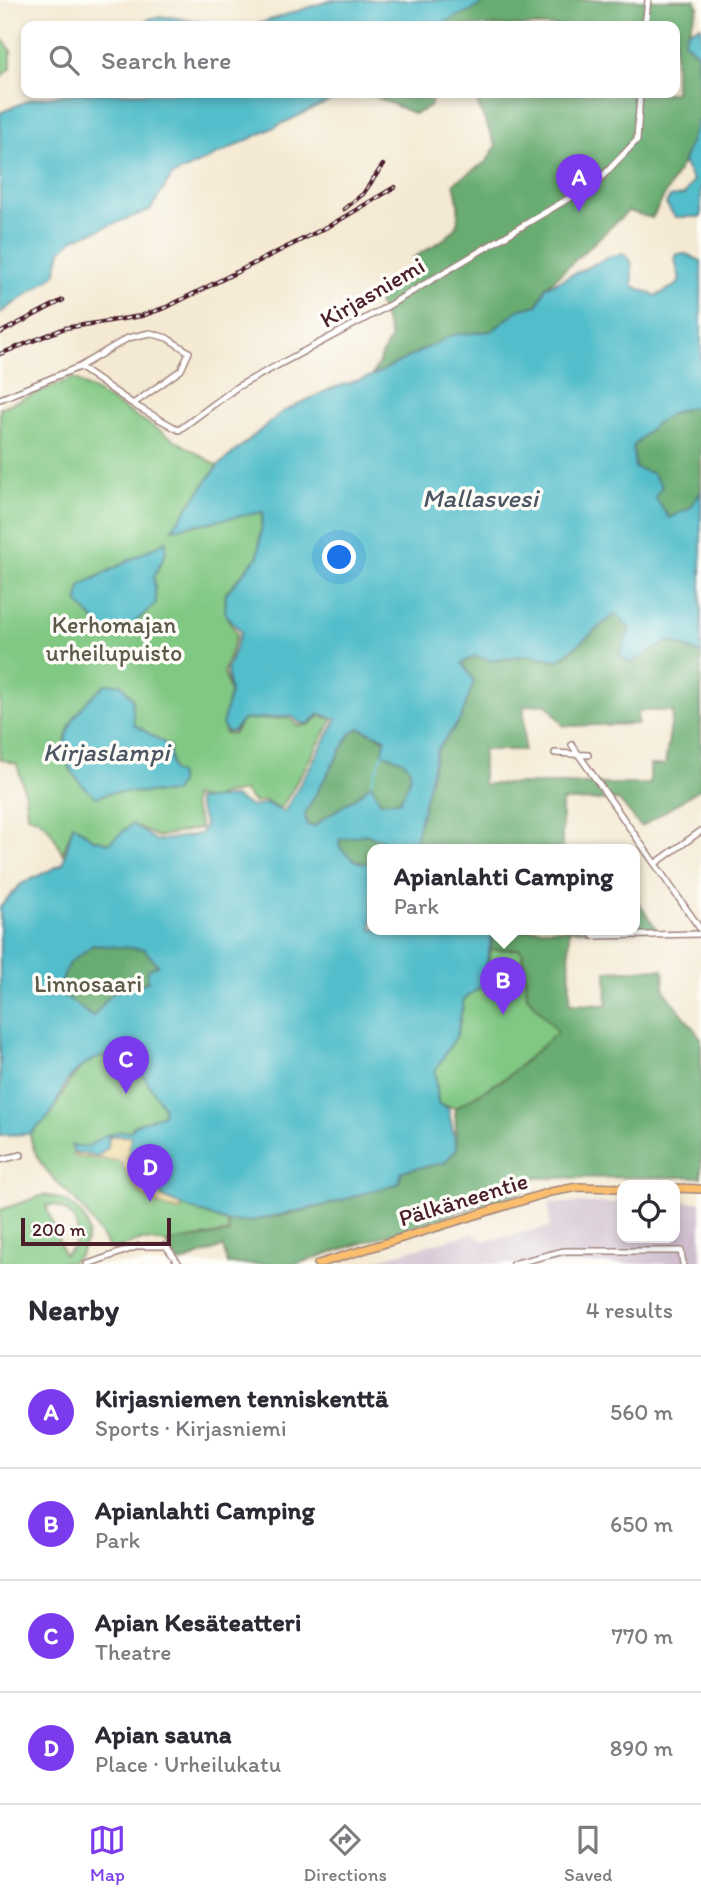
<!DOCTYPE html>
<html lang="en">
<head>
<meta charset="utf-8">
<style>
	body { margin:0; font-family:Itim,sans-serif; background:#f7f7f7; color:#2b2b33 }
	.controls { position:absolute; right:21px; bottom:21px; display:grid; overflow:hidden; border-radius:14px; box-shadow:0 4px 10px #0003 }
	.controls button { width:63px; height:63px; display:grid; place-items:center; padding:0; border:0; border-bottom:2px solid #e1e1e2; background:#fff; color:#2b2b33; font:35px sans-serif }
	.scale { position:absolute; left:21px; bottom:18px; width:150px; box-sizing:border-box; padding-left:7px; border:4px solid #4a1f2b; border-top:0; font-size:19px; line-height:24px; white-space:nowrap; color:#4a1f2b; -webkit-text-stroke:5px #fdfcf7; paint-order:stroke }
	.you { position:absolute; left:340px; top:558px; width:24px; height:24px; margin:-18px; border:5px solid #fff; border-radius:50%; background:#1a73e8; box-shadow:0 0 0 10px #1a73e833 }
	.badge { display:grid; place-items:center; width:46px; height:46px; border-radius:50%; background:#7c3aed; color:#fff; font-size:23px; font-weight:700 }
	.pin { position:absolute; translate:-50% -58px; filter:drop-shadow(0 2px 4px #0008) }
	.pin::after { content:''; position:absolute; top:37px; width:24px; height:21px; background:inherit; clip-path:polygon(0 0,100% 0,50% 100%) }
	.popup { position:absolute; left:367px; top:844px; width:273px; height:91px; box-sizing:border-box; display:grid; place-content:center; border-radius:14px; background:#fff; filter:drop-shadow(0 2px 5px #0005); font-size:23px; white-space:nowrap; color:#7c7c81 }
	.popup b { font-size:26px; color:#2b2b33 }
	.popup::after { content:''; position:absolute; left:50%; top:100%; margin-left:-14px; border:14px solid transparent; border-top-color:#fff }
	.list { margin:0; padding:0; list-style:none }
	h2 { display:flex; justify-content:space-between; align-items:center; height:91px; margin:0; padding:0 28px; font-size:30px }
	h2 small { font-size:23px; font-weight:400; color:#7c7c81 }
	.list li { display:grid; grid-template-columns:46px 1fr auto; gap:21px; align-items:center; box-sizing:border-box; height:112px; padding:0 28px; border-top:2px solid #e1e1e2 }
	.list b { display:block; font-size:26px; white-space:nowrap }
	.list p { margin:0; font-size:23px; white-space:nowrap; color:#7c7c81 }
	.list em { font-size:23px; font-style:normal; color:#7c7c81 }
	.icon { flex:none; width:38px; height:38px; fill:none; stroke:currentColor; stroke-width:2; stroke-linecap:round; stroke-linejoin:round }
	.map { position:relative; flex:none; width:701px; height:1264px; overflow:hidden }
	.search { position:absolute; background:#fff; box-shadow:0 4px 10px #0003; left:21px; right:21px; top:21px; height:77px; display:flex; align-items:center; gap:18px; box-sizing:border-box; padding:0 24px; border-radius:14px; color:#7c7c81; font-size:26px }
	.sheet { height:539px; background:#fff }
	nav { display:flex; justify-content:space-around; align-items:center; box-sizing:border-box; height:98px; border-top:2px solid #e1e1e2; background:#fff; font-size:19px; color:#7c7c81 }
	nav a { display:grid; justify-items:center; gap:4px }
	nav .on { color:#7c3aed }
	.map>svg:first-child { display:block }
	.industrial { fill:#cfbdce }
	.green { fill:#81c883; stroke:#667457; stroke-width:2; fill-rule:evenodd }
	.forest { fill:#68ac71; stroke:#59664e; stroke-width:2; fill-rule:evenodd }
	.sand { fill:#eeda9e; stroke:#9c7c64; stroke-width:2 }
	.water { fill:#52becb; stroke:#4e6e7b; stroke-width:2; fill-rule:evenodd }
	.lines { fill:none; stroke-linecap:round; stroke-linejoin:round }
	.stream { stroke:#52becb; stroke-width:2 }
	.minor-casing { stroke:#9f847e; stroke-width:8 }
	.major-casing { stroke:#9f847e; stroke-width:10 }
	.minor { stroke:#fff; stroke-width:5 }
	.major { stroke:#fabe6d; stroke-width:7 }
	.rail-casing { stroke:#4a1f2b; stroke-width:4.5 }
	.rail { stroke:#fdfcf7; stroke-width:2; stroke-dasharray:5; stroke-linecap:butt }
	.labels { text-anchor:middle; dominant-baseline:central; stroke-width:7; stroke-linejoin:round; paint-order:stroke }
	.street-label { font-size:24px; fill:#4a1f2b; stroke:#fdfcf7 }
	.park-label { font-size:24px; fill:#5d5a4a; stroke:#fdfcf7 }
	.water-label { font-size:26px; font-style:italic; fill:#4d5763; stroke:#fdfcf7 }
</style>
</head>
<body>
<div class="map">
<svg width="701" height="1264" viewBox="0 0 701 1264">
	<rect width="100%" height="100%" fill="#fdfcf7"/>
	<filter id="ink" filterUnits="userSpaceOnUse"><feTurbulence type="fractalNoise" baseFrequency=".0143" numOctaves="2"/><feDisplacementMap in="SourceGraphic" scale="14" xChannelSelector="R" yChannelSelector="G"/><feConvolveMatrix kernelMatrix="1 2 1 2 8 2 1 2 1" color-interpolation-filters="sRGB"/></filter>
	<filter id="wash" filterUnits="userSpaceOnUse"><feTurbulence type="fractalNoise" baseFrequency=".00686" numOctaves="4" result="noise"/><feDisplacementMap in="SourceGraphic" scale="28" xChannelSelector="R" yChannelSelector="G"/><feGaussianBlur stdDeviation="1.57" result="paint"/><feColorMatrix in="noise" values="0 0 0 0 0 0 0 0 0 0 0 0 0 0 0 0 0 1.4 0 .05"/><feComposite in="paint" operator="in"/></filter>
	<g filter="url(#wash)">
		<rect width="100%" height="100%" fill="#f4e9d2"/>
		<!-- industrial -->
		<path class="industrial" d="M 675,1202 L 701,1202 L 701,1264 L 361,1264 L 472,1233 L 484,1241 L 550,1227 L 548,1203 L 622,1203 L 622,1238 L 675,1238 Z"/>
		<!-- green -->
		<path class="green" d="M 0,41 L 4,41 L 11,50 L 11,68 L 0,77 Z
			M 73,378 L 218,466 L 173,528 L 263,511 L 258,556 L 226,593 L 225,614 L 237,634 L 224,672 L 230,693 L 224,733 L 233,734 L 243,720 L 289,718 L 298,726 L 309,725 L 320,716 L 333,719 L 281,809 L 264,800 L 254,803 L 244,791 L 222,795 L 211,801 L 193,796 L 193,806 L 201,828 L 158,837 L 132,824 L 109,843 L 93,839 L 73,825 L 63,854 C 54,837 47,818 27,815 L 25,794 L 17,764 L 0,759 L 0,408 Z
			M 519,949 L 522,952 L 527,996 L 559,1032 L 507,1077 L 455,1108 L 438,1104 L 435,1071 L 457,1035 L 464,999 L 483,985 L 491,950 Z
			M 97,1056 C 138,1056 146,1078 165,1110 L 163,1114 L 132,1128 L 131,1139 L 210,1214 L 227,1222 L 229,1232 L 166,1243 L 142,1240 L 111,1250 C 100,1237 94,1222 83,1209 C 62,1183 35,1169 30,1134 C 37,1128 45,1121 51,1114 C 68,1087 67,1076 97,1056 Z
			M 44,1195 C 69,1198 98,1218 84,1246 C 81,1252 78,1259 71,1262 C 58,1264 16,1264 0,1264 L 0,1210 ZM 53,1205 C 78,1211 87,1240 64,1255 L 46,1206 Z"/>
		<!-- forest -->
		<path class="forest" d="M 486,0 L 695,0 L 698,7 L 684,41 L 697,53 L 700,115 L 683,162 L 652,218 L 628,211 L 546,287 L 538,305 L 518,310 L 492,331 L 452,335 L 372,376 L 391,337 L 374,291 L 416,269 L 413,258 C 453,233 467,234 454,183 L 487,161 L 496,146 L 473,93 L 675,93 L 675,26 L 439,26 C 454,14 473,14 486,0 Z
			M 432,93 L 431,106 L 415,114 L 369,94 Z
			M 690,407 L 701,407 L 701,492 L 690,508 L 669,518 L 655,497 L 652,473 L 635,468 L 633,447 L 656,421 Z
			M 615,614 L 630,629 L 619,656 L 631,662 L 670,641 L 701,654 L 701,788 L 641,827 L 619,800 L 562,801 L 562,849 L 413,849 L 437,750 L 461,718 L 462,663 L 475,656 L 493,661 L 526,655 L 560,660 ZM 547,704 L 564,726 L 638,724 L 637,711 L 673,711 L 665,765 L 650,765 L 650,784 L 483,784 L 483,750 L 524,750 L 524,706 Z
			M 360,728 C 379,735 411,750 411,776 C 411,784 403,794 399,801 L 380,802 L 371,784 C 356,802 331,810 314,827 L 306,824 L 305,813 L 351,733 Z
			M 365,834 L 382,840 L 381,849 L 372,849 L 372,862 C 359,867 349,856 339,848 L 339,839 Z
			M 634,896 L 657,930 L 569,930 L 570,1004 L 607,1005 L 606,971 L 663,969 L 664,990 L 701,1038 L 701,1177 L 528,1178 L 523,1192 L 296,1264 L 228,1264 L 223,1247 L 179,1263 L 166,1243 L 229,1233 L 227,1222 C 286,1220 343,1200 399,1183 L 401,1171 L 444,1163 L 457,1149 L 455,1108 L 507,1077 L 558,1032 L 527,996 L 523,954 L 519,949 L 491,950 L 493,929 L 634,929 Z
			M 93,945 L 144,949 L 159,966 L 148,982 L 112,993 L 93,1017 L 58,992 L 68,964 Z"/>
		<!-- sand -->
		<path class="sand" d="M 113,1135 L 131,1136 L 143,1186 L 182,1205 L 180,1211 C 145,1203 136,1193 120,1161 L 73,1156 L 74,1152 L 89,1153 Z"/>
		<!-- water -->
		<path class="water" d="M 332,0 L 486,0 C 473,14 454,14 439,26 L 251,26 Z
			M 170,17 L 225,26 L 139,26 L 151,18 Z
			M 701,26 L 701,217 L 675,217 L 666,204 L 670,197 L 684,195 L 693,181 L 683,162 L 700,115 L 697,53 L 684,41 L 688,31 Z
			M 77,93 L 371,93 L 342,95 L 172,176 L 150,210 L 74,239 L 61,251 L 55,275 L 0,313 L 0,113 L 31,99 Z
			M 624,254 L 631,261 L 633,286 L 656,296 L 677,285 L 680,280 L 675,259 L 677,254 L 686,254 L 701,261 L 701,407 C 672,406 651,426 633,447 L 635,468 L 652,473 L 662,486 L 655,497 L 669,518 L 690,508 L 701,492 L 701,654 L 670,641 L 631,663 L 619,656 L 630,629 L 615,614 L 559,660 L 526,655 L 493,661 L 475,656 L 462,663 L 474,681 L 461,718 L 437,750 L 413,849 L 381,849 L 382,840 L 365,834 L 339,840 L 340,848 C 349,856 359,867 372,862 L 372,929 L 493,929 L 483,985 L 464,999 L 457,1035 L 435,1071 L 438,1104 L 448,1108 L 457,1149 L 444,1163 L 402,1171 L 399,1183 L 326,1205 L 251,1221 L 227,1222 L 175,1203 L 143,1186 L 128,1158 L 131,1136 L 109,1136 L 108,1148 L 98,1156 L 74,1152 L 71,1145 L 88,1147 C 101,1135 114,1130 131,1131 L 135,1125 L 163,1114 L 164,1107 C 154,1095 148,1079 136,1067 C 113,1043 79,1062 64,1086 C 59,1095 56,1107 50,1115 C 45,1122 36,1128 30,1134 L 0,1135 L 0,907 L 21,884 L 63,864 L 73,824 L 93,839 L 109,843 L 132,824 L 157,841 L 200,834 L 205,826 L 196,800 L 234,797 L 252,807 L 266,803 L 284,812 L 337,719 L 320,714 L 308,724 L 300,723 L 291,716 L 243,720 L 233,731 L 227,732 L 222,725 L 230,693 L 227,670 L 241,632 L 225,614 L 226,593 L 258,556 L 263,512 L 172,529 L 218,466 L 282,412 L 330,389 L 372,376 L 452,335 L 492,331 L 518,310 L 538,305 L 546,287 L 611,256 ZM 359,728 L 385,738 L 383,754 C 418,763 414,772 400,801 L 380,802 L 371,783 C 357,802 331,810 314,827 L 306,824 L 305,813 L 351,733 ZM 93,945 L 144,949 L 158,965 L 148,970 L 148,982 L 112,993 L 93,1017 L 58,992 L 68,964 Z
			M 166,541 L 166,552 L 154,577 L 156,603 L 129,628 L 107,634 L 78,603 L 80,586 Z
			M 106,684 L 121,684 L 132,698 L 134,724 L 169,746 L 172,770 L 179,775 L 179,784 L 173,793 L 115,792 L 96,797 C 45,758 63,719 106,684 Z"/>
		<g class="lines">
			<!-- stream -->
			<path class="stream" d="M 371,783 L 383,754"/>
		</g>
	</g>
	<g filter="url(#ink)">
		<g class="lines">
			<defs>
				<path id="minor" d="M 645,26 L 648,0
					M 79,367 L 136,406 L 179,430 L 237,387 L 381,310 L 598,181 L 637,140 L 640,93
					M 0,399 L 79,367 L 128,338 L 150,333 L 167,338 L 189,352 L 181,370 L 133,404
					M 572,745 L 701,930
					M 555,753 L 588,755
					M 656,863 L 701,831
					M 593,936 L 701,934
					M 0,1160 L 21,1155
					M 88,1264 L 139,1246 L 166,1246 L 179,1264
					M 513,1264 L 564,1251 L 681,1251 L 683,1264"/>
				<path id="major" d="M 675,1188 L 701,1189
					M 318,1264 L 550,1192 L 578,1187 L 622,1188"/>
			</defs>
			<!-- minor casing -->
			<use href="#minor" class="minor-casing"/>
			<!-- major casing -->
			<use href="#major" class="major-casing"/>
			<!-- minor -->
			<use href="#minor" class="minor"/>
			<!-- major -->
			<use href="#major" class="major"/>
			<defs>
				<path id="rail" d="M 344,209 L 363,194 L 383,165
					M 0,333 L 63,300
					M 0,354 L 65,328 L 141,316 L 167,307 L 331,225 L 395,187"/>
			</defs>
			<!-- rail casing -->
			<use href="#rail" class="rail-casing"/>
			<!-- rail -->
			<use href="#rail" class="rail"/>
		</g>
	</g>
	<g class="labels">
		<!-- street labels -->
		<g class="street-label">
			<text transform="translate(372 292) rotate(-30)">Kirjasniemi</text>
			<text transform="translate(463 1199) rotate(-17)">Pälkäneentie</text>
		</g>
		<!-- park labels -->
		<g class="park-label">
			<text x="114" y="624">Kerhomajan<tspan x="114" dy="28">urheilupuisto</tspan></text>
			<text x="88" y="983">Linnosaari</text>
		</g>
		<!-- water labels -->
		<g class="water-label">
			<text x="480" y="498">Mallasvesi</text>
			<text x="106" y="752">Kirjaslampi</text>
		</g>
	</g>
</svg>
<div class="controls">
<button><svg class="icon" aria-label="locate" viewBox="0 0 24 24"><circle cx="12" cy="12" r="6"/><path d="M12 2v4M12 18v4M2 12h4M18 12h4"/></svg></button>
</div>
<div class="scale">200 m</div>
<div class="you"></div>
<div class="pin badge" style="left:579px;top:212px">A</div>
<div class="pin badge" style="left:503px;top:1015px">B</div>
<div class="popup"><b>Apianlahti Camping</b>Park</div>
<div class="pin badge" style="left:126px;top:1094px">C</div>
<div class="pin badge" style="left:150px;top:1202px">D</div>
<div class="search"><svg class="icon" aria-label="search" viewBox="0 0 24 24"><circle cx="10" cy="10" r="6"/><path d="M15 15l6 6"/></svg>Search here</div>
</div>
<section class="sheet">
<h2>Nearby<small>4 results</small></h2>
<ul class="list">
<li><span class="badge">A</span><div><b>Kirjasniemen tenniskenttä</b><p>Sports · Kirjasniemi</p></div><em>560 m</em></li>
<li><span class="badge">B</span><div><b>Apianlahti Camping</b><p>Park</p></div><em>650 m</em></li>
<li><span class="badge">C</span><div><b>Apian Kesäteatteri</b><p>Theatre</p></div><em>770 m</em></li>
<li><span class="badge">D</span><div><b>Apian sauna</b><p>Place · Urheilukatu</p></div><em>890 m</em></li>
</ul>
</section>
<nav>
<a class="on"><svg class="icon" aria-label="map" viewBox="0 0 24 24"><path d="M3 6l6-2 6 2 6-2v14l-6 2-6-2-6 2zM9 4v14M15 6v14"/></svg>Map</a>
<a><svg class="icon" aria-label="directions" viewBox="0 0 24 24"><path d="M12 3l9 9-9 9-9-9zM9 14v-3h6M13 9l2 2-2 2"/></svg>Directions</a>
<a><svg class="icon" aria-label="saved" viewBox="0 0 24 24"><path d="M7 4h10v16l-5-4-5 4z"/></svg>Saved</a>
</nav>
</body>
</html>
